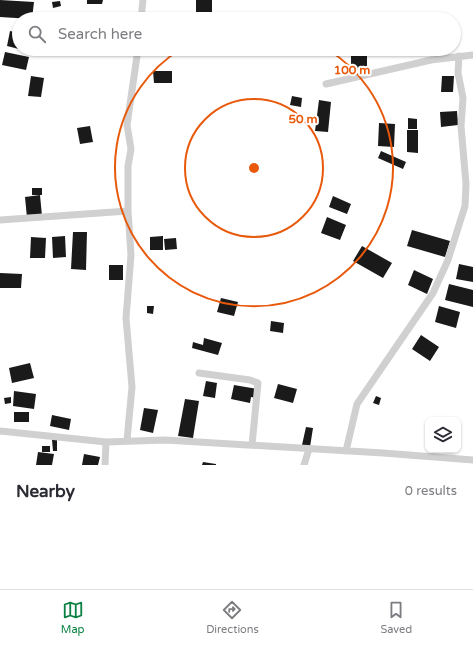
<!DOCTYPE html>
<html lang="en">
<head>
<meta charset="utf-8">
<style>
	body { margin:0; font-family:"Varela Round",sans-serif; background:#f7f7f7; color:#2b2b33 }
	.controls { position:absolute; right:12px; bottom:12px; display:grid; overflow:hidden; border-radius:8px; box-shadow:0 1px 3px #0004 }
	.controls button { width:36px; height:36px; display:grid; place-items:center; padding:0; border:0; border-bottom:1px solid #e1e1e2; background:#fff; color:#2b2b33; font:20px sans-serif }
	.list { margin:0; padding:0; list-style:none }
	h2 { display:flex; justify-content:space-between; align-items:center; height:52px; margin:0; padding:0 16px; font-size:17px }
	h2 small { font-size:13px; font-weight:400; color:#7c7c81 }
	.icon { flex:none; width:22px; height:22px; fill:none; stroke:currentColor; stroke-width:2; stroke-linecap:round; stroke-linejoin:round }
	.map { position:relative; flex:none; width:473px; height:465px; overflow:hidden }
	.search { position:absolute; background:#fff; box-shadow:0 1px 3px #0004; left:12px; right:12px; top:12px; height:44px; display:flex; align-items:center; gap:10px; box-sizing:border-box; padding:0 14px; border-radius:22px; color:#7c7c81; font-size:15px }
	.sheet { height:124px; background:#fff }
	nav { display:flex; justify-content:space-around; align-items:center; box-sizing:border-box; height:56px; border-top:1px solid #e1e1e2; background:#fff; font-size:11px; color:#7c7c81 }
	nav a { display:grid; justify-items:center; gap:2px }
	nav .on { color:#0b8043 }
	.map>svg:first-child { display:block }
	.building { fill:#1a1a1a }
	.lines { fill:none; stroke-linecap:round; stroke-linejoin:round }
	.minor { stroke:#d0d0d0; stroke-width:7 }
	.ring { fill:none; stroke:#e8590c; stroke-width:2 }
	.centre { fill:#e8590c; stroke:#fff; stroke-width:2 }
	.ring-label { font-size:12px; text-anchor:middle; font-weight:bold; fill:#e8590c; stroke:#fff; stroke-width:4; stroke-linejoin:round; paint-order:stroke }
</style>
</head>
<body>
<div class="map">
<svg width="473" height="465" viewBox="0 0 473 465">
	<rect width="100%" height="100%" fill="#fff"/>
	<!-- building -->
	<path class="building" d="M 0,0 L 34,2 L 32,19 L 0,17 Z
		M 87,0 L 103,0 L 102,4 L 87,4 Z
		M 196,0 L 212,0 L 212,19 L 196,19 Z
		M 60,1 L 61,6 L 53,8 L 52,2 Z
		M 10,31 L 19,33 L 19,49 L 7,46 Z
		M 351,49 L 367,49 L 367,70 L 351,70 Z
		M 5,52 L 29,57 L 26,70 L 2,65 Z
		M 153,71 L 172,71 L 172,83 L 154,83 Z
		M 31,76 L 44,78 L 41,97 L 28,96 Z
		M 442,76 L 454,76 L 453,92 L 441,92 Z
		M 292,96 L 302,98 L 301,107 L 290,105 Z
		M 319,100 L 331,102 L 328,132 L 315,131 Z
		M 457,111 L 458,125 L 441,127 L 440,112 Z
		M 408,118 L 417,119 L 417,129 L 408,129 Z
		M 379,123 L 395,124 L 394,147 L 378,146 Z
		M 90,126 L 93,142 L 80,144 L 77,128 Z
		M 407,130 L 418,130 L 418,153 L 407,152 Z
		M 381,151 L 406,162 L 403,169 L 378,158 Z
		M 32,188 L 42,188 L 42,195 L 32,195 Z
		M 40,195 L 42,216 L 27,218 L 25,197 Z
		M 333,196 L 351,204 L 347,214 L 329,207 Z
		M 327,217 L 346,225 L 340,240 L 321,233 Z
		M 412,230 L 450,241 L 445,257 L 407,246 Z
		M 73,232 L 87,232 L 86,270 L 71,269 Z
		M 65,236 L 66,257 L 53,258 L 52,237 Z
		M 163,236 L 163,250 L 150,250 L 150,237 Z
		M 31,237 L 46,238 L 45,258 L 30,258 Z
		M 176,238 L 177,249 L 165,250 L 164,239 Z
		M 362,246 L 392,263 L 383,278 L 353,261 Z
		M 459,264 L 473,267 L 473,282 L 456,279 Z
		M 109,265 L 123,265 L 123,280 L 109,280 Z
		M 414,270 L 433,279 L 427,294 L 408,285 Z
		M 0,273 L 22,274 L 21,288 L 0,288 Z
		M 449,284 L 473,290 L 473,307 L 445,300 Z
		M 221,298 L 238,302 L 234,316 L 217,312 Z
		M 147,306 L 154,306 L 153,314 L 147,313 Z
		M 439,306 L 460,312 L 456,328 L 435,322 Z
		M 271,321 L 284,323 L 283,333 L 270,331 Z
		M 421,335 L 439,347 L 430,361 L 412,349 Z
		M 204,338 L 222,343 L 218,355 L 192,348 L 193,342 L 203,345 Z
		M 30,363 L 34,378 L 12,383 L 9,368 Z
		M 206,381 L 217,383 L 215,398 L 203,396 Z
		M 278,384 L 297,389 L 293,403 L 274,398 Z
		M 234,385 L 257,389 L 256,398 L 251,397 L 250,403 L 231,399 Z
		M 14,391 L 36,394 L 34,409 L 13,406 Z
		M 376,396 L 381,398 L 379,405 L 373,403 Z
		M 11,397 L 11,403 L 5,404 L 4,398 Z
		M 185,399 L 199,401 L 193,438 L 178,436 Z
		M 144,408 L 158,410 L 153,433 L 140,430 Z
		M 14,412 L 29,412 L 29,422 L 14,422 Z
		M 52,415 L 71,419 L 69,430 L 50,426 Z
		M 306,427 L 313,428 L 310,447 L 302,445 Z
		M 52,440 L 57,440 L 57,451 L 53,451 Z
		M 42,446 L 50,446 L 50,452 L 42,452 Z
		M 38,452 L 54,454 L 52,465 L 36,465 Z
		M 84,454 L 100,457 L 98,465 L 82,465 Z
		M 203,462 L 216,464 L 216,465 L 202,465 Z"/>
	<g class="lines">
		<!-- minor -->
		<path class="minor" d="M 141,19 L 143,0
			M 326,84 L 431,60 L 473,55
			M 0,220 L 128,211
			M 199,373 L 250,380 L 258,383 L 252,445
			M 0,431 L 106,442 L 165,440 L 383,453 L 473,460
			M 127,440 L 132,387 L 126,318 L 131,255 L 128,211 L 128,166 L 131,149 L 127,125 L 138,49
			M 346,451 L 357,404 L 433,293 L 448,260 L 465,206 L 466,184 L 461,126 L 463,98 L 458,73 L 459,56
			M 105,465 L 106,442
			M 304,465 L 309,449"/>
	</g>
	<!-- distance rings -->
	<g class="ring">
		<circle cx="254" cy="168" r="69"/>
		<path d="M327 49A139 139 0 1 1 181 49"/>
	</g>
	<circle cx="254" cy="168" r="6" class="centre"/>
	<g class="ring-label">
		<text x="352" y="74">100 m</text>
		<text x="303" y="123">50 m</text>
	</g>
</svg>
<div class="controls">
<button><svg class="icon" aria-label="layers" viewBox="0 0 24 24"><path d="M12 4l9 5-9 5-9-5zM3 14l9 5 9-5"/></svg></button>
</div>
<div class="search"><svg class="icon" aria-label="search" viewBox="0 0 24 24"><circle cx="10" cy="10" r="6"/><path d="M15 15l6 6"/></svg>Search here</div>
</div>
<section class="sheet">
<h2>Nearby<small>0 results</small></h2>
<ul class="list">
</ul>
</section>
<nav>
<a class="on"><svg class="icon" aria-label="map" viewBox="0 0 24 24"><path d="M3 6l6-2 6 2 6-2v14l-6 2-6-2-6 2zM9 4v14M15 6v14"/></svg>Map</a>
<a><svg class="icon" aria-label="directions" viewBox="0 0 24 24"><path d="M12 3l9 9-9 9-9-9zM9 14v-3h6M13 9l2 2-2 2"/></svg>Directions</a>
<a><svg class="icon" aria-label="saved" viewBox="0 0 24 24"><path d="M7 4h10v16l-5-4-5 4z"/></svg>Saved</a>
</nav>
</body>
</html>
